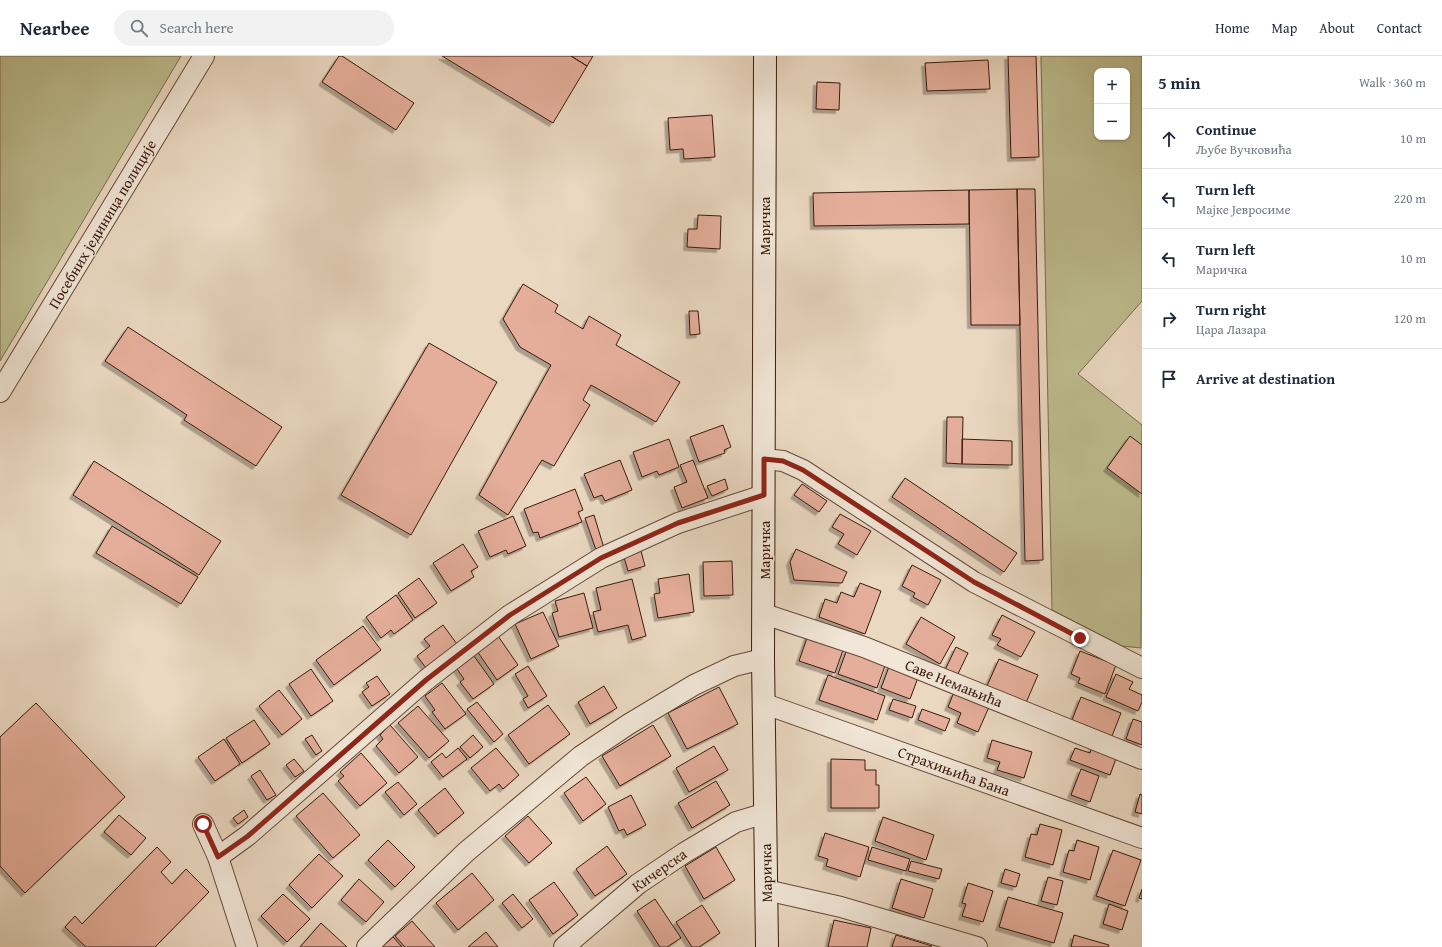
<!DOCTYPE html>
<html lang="en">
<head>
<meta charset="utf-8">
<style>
	body { margin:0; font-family:"Gentium Book Plus",serif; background:#f2f2f3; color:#1f2937 }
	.controls { position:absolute; right:12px; top:12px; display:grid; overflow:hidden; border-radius:8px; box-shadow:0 1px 3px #0004 }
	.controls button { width:36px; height:36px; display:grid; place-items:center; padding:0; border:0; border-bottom:1px solid #e0e1e3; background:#fff; color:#1f2937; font:20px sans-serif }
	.stop { position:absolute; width:12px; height:12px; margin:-9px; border:3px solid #8f2418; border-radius:50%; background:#fff }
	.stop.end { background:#8f2418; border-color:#fff; box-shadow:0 1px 4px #0008 }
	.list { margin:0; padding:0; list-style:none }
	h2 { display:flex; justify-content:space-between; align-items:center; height:52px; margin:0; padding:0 16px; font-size:17px }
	h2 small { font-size:13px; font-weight:400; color:#747a83 }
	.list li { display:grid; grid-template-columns:26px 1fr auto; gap:12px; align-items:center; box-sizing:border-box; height:60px; padding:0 16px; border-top:1px solid #e0e1e3 }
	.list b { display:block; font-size:15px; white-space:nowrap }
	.list p { margin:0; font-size:13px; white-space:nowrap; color:#747a83 }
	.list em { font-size:13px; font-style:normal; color:#747a83 }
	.icon { flex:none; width:22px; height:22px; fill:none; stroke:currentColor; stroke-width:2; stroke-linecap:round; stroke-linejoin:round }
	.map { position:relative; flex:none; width:1142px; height:891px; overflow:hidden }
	header { display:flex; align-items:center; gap:24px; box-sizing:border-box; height:56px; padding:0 20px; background:#fff; border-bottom:1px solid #e0e1e3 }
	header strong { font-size:19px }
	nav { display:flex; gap:22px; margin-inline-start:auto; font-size:14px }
	.search { width:280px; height:36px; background:#f2f2f3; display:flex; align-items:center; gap:10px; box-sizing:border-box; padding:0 14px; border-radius:22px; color:#747a83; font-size:15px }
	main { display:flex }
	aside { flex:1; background:#fff }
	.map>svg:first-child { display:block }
	.green { fill:#bdbc8e; stroke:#7c6b4d; fill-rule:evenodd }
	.building { fill:#e5ae9b; stroke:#3a1a0c; filter:url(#shadow) }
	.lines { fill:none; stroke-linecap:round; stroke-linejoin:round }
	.street-casing { stroke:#664a39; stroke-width:22 }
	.secondary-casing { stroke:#3a1a0c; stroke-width:24 }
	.street { stroke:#f1e6d7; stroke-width:20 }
	.secondary { stroke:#f1e6d7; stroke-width:22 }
	.route { stroke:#8f2418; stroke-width:5 }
	.labels { text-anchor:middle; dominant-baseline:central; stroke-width:3; stroke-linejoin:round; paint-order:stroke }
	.street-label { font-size:15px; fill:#3a1a0c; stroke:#f1e6d7 }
</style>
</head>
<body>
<header>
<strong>Nearbee</strong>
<div class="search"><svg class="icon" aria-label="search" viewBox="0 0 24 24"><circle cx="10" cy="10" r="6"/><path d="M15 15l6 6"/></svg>Search here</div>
<nav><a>Home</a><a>Map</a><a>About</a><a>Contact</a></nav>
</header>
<main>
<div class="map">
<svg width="1142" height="891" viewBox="0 0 1142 891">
	<defs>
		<filter id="shadow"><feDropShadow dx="-3.5" dy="3.5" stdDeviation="0" flood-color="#0004"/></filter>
	</defs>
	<rect width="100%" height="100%" fill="#ead8c1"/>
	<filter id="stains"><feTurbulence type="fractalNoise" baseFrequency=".005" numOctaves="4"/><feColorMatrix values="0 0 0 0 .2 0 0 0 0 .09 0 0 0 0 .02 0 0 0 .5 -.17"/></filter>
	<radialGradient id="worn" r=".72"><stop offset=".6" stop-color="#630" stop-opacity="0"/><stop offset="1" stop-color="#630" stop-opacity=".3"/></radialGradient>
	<!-- green -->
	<path class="green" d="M 0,0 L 181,0 L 0,305 Z
		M 1041,0 L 1142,0 L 1142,245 L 1078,318 L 1142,369 L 1141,592 L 1122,590 L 1052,554 ZM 1097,15 L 1127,15 L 1127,81 L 1097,81 Z"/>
	<!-- building -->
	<path class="building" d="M 339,0 L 342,0 L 414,47 L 396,74 L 322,26 Z
		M 442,0 L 571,0 L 587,10 L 553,67 Z
		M 571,0 L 593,0 L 587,10 Z
		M 1008,0 L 1036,0 L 1039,101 L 1011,102 Z
		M 988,4 L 990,33 L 927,35 L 925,7 Z
		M 817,26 L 840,27 L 839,54 L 816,53 Z
		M 712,59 L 715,101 L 684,103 L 683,93 L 670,94 L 668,62 Z
		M 1017,133 L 1020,269 L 971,269 L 969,134 Z
		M 1017,133 L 1035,133 L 1043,504 L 1025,505 Z
		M 969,134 L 969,168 L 814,170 L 813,137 Z
		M 698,159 L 721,160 L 720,193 L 687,191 L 688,173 L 697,173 Z
		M 523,228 L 558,249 L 555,256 L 583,273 L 589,260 L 621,279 L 616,289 L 680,326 L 656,366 L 591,329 L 583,344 L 590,349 L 554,410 L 542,404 L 508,459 L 479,439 L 551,309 L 520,291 L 503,263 Z
		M 689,255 L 698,255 L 700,278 L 690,279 Z
		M 128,271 L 282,371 L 256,410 L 184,364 L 187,359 L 105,305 Z
		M 429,287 L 497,326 L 411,479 L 341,439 Z
		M 947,361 L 963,361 L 962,408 L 946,407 Z
		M 723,369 L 731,391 L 724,394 L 725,397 L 699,406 L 690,381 Z
		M 1130,380 L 1142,389 L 1142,438 L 1107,412 Z
		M 669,383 L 679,411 L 659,419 L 657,415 L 642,421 L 633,396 Z
		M 962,383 L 1012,385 L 1012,409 L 962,408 Z
		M 620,404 L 632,434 L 605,445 L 602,439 L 594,442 L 584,418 Z
		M 693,404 L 708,442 L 682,452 L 674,431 L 687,426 L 680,409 Z
		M 94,405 L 221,485 L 199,519 L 73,439 Z
		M 905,422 L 1017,497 L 1004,516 L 892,441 Z
		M 725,423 L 728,433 L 712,440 L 707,430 Z
		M 802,428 L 827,445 L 819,456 L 794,439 Z
		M 575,433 L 583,454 L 578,456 L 582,466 L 540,482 L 538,476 L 533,477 L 524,453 Z
		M 840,458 L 871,475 L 857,499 L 838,488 L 844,478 L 832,471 Z
		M 594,459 L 604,492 L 596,494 L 585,462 Z
		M 513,460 L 526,490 L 508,498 L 506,494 L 490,501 L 478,475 Z
		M 112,470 L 198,521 L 181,548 L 96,497 Z
		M 463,488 L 478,511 L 471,515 L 474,521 L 451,535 L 433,507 Z
		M 796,493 L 847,516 L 842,527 L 794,524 L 790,506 Z
		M 641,495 L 645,510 L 628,515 L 624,501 Z
		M 732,505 L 733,539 L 704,540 L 703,506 Z
		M 912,509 L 941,524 L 928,549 L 913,541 L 915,537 L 902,530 Z
		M 689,518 L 694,556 L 658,562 L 654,538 L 660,537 L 658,523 Z
		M 419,522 L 437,547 L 415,562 L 398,537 Z
		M 632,523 L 646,580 L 632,584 L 628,569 L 598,576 L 593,556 L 601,554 L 596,532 Z
		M 860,527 L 881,535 L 865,578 L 819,561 L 825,543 L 837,547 L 841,536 L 854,541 Z
		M 584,537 L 593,572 L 559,581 L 552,557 L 558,555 L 555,545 Z
		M 396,539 L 413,564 L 394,578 L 391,574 L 381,582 L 366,561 Z
		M 543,556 L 559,590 L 531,603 L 515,568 Z
		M 1002,559 L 1035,576 L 1021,601 L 997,589 L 1001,583 L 992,579 Z
		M 921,561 L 955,581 L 940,608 L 906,588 Z
		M 443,569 L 457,588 L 426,612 L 417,600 L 430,590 L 424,583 Z
		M 363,570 L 381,594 L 334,629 L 316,604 Z
		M 808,579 L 844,591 L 835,617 L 799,605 Z
		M 498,580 L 518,609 L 497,624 L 477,595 Z
		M 956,591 L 968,597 L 956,622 L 944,616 Z
		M 847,593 L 886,607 L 877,632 L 838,618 Z
		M 1080,595 L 1116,609 L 1105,638 L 1078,627 L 1080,622 L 1071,618 Z
		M 474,600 L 494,628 L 473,643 L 460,626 L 464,623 L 457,613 Z
		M 999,603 L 1038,619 L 1025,649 L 986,632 Z
		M 890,608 L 919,619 L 910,643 L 881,632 Z
		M 528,610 L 547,640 L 528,652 L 523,643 L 528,640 L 515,618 Z
		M 311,613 L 333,645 L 311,660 L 289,628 Z
		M 1116,618 L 1133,626 L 1129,633 L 1142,639 L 1142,646 L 1138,655 L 1106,641 Z
		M 828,619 L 885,640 L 877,664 L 819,644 Z
		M 377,620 L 390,638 L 372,650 L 362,636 L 369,631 L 366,627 Z
		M 442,627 L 466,658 L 445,673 L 432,656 L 435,654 L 425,640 Z
		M 604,630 L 617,652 L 590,668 L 578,646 Z
		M 719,631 L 738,668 L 687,693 L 668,657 Z
		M 279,634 L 302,663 L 282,679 L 259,650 Z
		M 954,636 L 989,651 L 978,676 L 957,667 L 961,657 L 948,651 Z
		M 1081,641 L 1121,657 L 1112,680 L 1072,664 Z
		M 893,643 L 916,650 L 912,662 L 889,654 Z
		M 477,646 L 503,678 L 494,686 L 467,653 Z
		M 36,647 L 125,741 L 25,837 L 0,810 L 0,681 Z
		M 548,649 L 570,678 L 529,708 L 508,679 Z
		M 418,650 L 449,685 L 429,702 L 398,667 Z
		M 922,653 L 950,663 L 945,675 L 918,664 Z
		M 1133,663 L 1142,666 L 1142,689 L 1126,683 Z
		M 254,664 L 270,688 L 242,707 L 226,682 Z
		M 390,669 L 418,701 L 399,717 L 376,690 L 383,683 L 380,679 Z
		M 653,669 L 671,700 L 620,730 L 602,700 Z
		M 312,679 L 322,695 L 316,699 L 305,683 Z
		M 473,679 L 483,691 L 470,702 L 460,691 Z
		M 224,683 L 240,708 L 215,725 L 198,701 Z
		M 992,684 L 1032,696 L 1024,722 L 997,714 L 1000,706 L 987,702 Z
		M 714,690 L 728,714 L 689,736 L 676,712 Z
		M 1092,691 L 1117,700 L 1110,719 L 1070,704 L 1075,692 L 1090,697 Z
		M 458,692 L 467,703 L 443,721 L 431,706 L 442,697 L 446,702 Z
		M 496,692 L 519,719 L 503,733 L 499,728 L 490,735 L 471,712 Z
		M 361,697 L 387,727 L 360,750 L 338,725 L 344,720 L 340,716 Z
		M 294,703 L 304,715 L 295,721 L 286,709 Z
		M 831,703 L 865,704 L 865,714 L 876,714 L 876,729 L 879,729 L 879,752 L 831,752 Z
		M 1081,713 L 1099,720 L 1090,746 L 1071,739 Z
		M 260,714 L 276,739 L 267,744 L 251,720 Z
		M 586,721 L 606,748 L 583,765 L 564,737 Z
		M 716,725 L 730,749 L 692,772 L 678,747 Z
		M 398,726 L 417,748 L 404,759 L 385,736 Z
		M 445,732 L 464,757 L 438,778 L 418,754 Z
		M 323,737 L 360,779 L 333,802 L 296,760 Z
		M 1140,738 L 1142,739 L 1142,758 L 1135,756 Z
		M 631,739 L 646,769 L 627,779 L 624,773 L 619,775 L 608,751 Z
		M 244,754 L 248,761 L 238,768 L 233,762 Z
		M 119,759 L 146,782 L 131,799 L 104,776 Z
		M 528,760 L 552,787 L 529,807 L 505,780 Z
		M 883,761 L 934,779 L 926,804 L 875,785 Z
		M 1040,768 L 1062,774 L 1053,809 L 1025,801 L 1031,778 L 1037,779 Z
		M 825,777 L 869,791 L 860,821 L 826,810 L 828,803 L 818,800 Z
		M 388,784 L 415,811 L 395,831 L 368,804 Z
		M 1077,784 L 1099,791 L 1090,824 L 1063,816 L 1069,794 L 1074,795 Z
		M 607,790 L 627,818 L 595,840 L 576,813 Z
		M 157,791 L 171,806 L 161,816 L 172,828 L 186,813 L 209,836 L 155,891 L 86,891 L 65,871 L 75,860 L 82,868 Z
		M 716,791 L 735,824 L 704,843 L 685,810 Z
		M 872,791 L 910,803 L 906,815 L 868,804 Z
		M 1113,794 L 1141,804 L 1125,850 L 1096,840 Z
		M 319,798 L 343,820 L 312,852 L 289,829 Z
		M 911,805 L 942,813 L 939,823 L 908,815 Z
		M 1005,813 L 1020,818 L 1016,831 L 1001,827 Z
		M 472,817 L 494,844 L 458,874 L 436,847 Z
		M 1048,821 L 1063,825 L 1057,849 L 1041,845 Z
		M 359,823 L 384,846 L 366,866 L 341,844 Z
		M 901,823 L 933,833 L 924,862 L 892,852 Z
		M 554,826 L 578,859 L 553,878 L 529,844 Z
		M 968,827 L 993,835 L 983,866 L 962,860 L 966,848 L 962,847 Z
		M 1142,833 L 1142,843 L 1139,842 Z
		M 283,838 L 310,863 L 287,886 L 261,860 Z
		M 513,838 L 533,863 L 522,872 L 502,847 Z
		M 1008,841 L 1063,857 L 1054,887 L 999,871 Z
		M 655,843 L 681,882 L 667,891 L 660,891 L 637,855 Z
		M 1109,848 L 1128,855 L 1122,874 L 1103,868 Z
		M 702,849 L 720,877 L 699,891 L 692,891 L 676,866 Z
		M 834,864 L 871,872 L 867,891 L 828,891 Z
		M 412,865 L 435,891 L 405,891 L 395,880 Z
		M 321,867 L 347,891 L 300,891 Z
		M 486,876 L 498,891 L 468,891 Z
		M 896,879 L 932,890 L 931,891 L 892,891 Z
		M 1074,879 L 1109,889 L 1108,891 L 1071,891 Z
		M 393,881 L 402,891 L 382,891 Z"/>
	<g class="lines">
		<defs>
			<path id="street" d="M 0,336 L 204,0
				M 764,403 L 783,405 L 803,414 L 974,526 L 1142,612
				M 764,558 L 864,591 L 1142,703
				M 765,648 L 1142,782
				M 203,768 L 218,801 L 247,891
				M 218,801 L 247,780 L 426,624 L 510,559 L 601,502 L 678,467 L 764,439
				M 766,834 L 841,851 L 977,891
				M 367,891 L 466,796 L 581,700 L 629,668 L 694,629 L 734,610 L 763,603
				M 564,891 L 638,828 L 684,797 L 736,766 L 766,757"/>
			<path id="secondary" d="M 765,0 L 763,603 L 767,891"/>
		</defs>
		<!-- street casing -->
		<use href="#street" class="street-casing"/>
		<!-- secondary casing -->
		<use href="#secondary" class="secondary-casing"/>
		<!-- street -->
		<use href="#street" class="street"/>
		<!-- secondary -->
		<use href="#secondary" class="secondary"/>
	</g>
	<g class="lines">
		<!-- route -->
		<path class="route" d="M 203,768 L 218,801 L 248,780 L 426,624 L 510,559 L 601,502 L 678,467 L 764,439 L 764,403 L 783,405 L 803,414 L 974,526 L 1080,582"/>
	</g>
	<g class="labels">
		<!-- street labels -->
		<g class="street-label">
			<text transform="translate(102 168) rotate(-59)">Посебних јединица полиције</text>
			<text transform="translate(764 170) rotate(-90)">Маричка</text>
			<text transform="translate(764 494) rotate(-90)">Маричка</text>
			<text transform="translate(954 627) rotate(22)">Саве Немањића</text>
			<text transform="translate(954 715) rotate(20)">Страхињића Бана</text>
			<text transform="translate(659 814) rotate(-35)">Кичерска</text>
			<text transform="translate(766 817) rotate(-91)">Маричка</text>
		</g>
	</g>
	<rect width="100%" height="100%" filter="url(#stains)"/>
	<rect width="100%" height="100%" fill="url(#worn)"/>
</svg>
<div class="controls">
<button>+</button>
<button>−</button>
</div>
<div class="stop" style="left:203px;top:768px"></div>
<div class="stop end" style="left:1080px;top:582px"></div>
</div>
<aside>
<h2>5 min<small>Walk · 360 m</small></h2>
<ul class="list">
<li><svg class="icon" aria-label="ahead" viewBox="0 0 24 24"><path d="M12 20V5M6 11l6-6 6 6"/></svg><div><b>Continue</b><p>Љубе Вучковића</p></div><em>10 m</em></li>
<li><svg class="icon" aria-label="left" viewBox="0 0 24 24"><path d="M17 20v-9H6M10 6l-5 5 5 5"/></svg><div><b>Turn left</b><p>Мајке Јевросиме</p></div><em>220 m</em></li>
<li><svg class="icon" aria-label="left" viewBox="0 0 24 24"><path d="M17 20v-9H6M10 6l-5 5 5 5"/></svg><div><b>Turn left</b><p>Маричка</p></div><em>10 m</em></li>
<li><svg class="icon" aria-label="right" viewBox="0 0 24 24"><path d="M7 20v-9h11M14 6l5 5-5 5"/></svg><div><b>Turn right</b><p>Цара Лазара</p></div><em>120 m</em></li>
<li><svg class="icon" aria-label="arrive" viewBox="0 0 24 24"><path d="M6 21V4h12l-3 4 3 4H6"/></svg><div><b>Arrive at destination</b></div></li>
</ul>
</aside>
</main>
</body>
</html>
